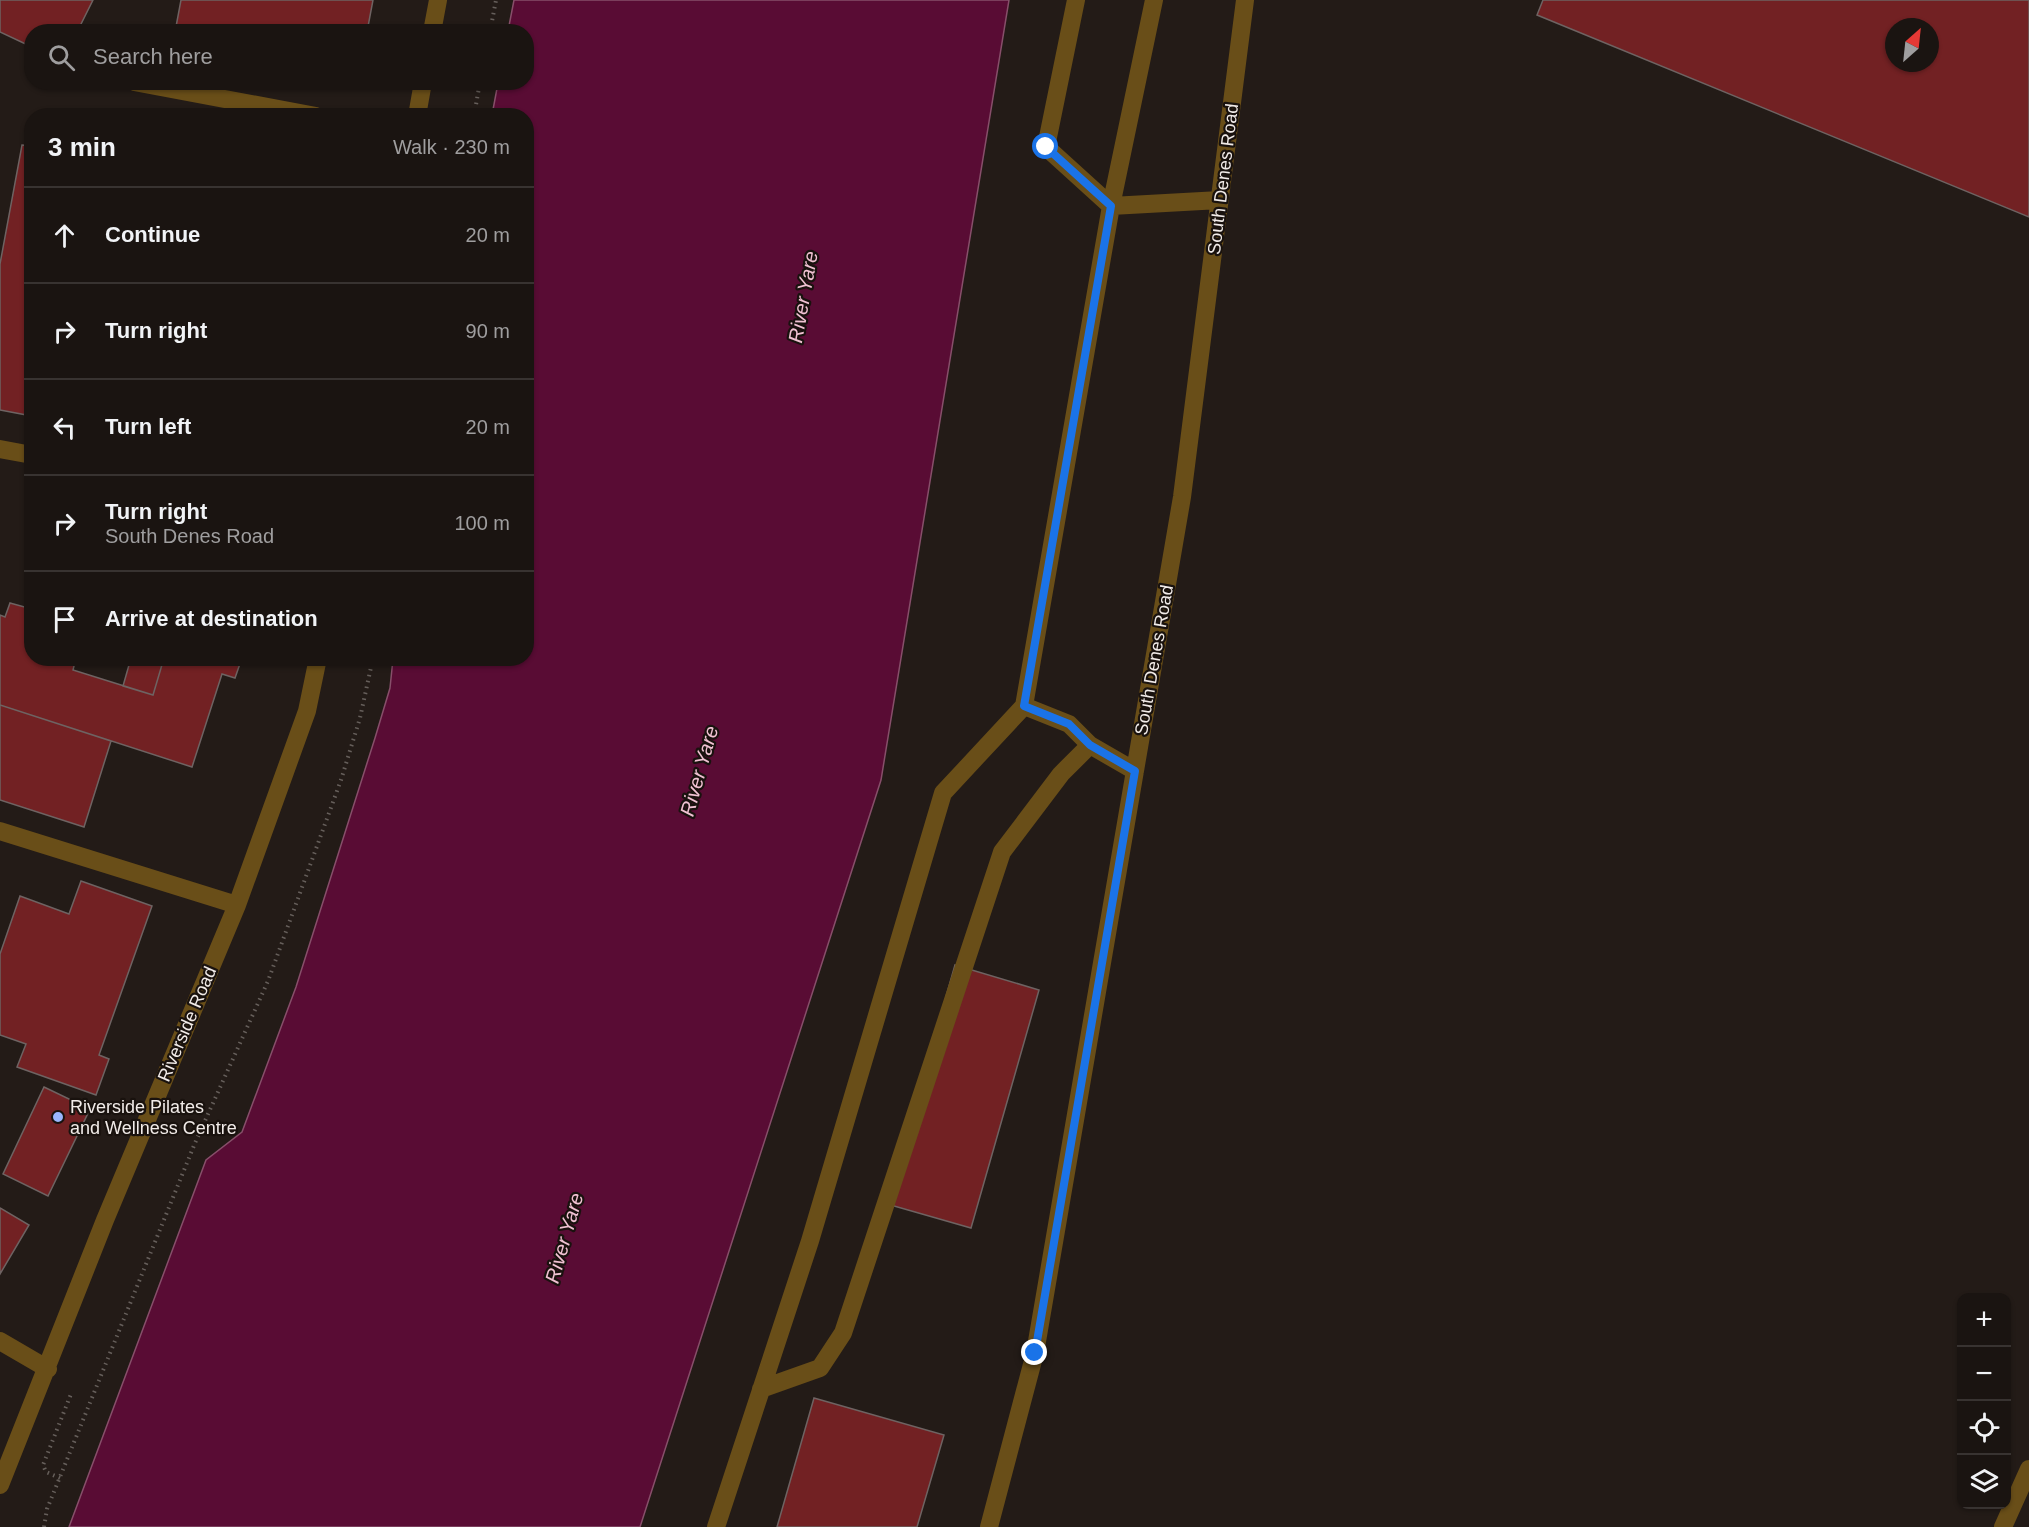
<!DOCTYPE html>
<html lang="en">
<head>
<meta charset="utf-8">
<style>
	body { margin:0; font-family:Arial,sans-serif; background:#27211f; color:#f1f3f6 }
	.controls { position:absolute; right:18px; bottom:18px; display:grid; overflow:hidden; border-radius:12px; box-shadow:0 2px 4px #0004 }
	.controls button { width:54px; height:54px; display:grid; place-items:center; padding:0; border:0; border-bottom:2px solid #383331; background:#1a1411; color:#f1f3f6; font:30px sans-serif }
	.compass { position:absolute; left:1885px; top:18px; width:54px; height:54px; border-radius:50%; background:#1a1411; box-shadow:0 2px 4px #0004; rotate:27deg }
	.stop { position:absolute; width:18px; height:18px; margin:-14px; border:4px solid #1a73e8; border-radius:50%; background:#fff }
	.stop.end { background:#1a73e8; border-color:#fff; box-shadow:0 2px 6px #0008 }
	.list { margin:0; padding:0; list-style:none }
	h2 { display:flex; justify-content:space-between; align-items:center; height:78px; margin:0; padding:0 24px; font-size:26px }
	h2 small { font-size:20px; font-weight:400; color:#9f9e9f }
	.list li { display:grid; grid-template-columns:39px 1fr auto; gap:18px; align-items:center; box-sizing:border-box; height:96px; padding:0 24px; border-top:2px solid #383331 }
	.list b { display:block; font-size:22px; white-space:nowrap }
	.list p { margin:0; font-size:20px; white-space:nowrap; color:#9f9e9f }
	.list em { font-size:20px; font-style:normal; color:#9f9e9f }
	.icon { flex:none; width:33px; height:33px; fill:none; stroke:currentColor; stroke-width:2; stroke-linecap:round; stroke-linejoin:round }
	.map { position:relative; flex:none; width:2029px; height:1527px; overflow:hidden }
	.search { position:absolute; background:#1a1411; box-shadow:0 2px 4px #0004; left:24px; top:24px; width:510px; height:66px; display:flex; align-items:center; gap:15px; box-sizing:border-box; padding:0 21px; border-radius:24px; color:#9f9e9f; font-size:22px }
	.panel { position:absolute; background:#1a1411; box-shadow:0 2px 4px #0004; left:24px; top:108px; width:510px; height:558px; border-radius:24px }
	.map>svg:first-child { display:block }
	.water { fill:#590c34; stroke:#874f6a; stroke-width:1.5 }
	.building { fill:#722123; stroke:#6e6362; stroke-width:1.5; fill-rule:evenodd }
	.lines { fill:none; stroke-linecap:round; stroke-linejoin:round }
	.path { stroke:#665f5b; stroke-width:4; stroke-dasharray:1.5 4.5; stroke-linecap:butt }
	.minor { stroke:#694e18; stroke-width:18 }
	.route { stroke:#1a73e8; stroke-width:8 }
	.poi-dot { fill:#9ab5fd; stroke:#19120e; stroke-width:2 }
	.labels { text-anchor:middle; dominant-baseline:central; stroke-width:4.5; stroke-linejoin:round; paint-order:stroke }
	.street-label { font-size:18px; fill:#f1ebe8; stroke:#19120e }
	.poi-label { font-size:18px; fill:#f1ebe8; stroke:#19120e; text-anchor:start }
	.water-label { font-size:20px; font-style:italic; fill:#f1c2d3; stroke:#19120e }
</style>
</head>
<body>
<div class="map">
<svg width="2029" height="1527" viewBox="0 0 2029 1527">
	<rect width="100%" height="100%" fill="#231b17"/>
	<!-- water -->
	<path class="water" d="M 514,0 L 1009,0 L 881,780 L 640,1527 L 69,1527 L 206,1160 L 242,1132 L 296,987 L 375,738 L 390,688 L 393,659 L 526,658 L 526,116 L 492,115 L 498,83 L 526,82 L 526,32 L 508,31 Z"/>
	<!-- building -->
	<path class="building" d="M 0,0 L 93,0 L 77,32 L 32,32 L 32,47 L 0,32 Z
		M 181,0 L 373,0 L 367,32 L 175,32 Z
		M 1543,0 L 2029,0 L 2029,217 L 1537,15 ZM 1894,27 L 1930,27 L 1930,63 L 1894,63 Z
		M 22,145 L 32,146 L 32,416 L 0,410 L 0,264 Z
		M 10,603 L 32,609 L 32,658 L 76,658 L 73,670 L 153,695 L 164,658 L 242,658 L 235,678 L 222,674 L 192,767 L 0,705 L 0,615 L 5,617 Z
		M 131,658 L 164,658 L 153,695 L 123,686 Z
		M 0,705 L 111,741 L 84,827 L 0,800 Z
		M 81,881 L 152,906 L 99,1055 L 109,1059 L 96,1095 L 17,1067 L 26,1044 L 0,1035 L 0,954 L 20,896 L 69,914 Z
		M 955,965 L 1039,990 L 971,1228 L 887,1204 Z
		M 44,1087 L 90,1109 L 48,1196 L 3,1174 Z
		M 0,1208 L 29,1225 L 0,1274 Z
		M 814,1398 L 944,1435 L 917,1527 L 777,1527 Z"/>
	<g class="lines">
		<!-- path -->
		<path class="path" d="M 490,32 L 496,0
			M 474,116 L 480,82
			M 60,1478 L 46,1472 L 43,1465 L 71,1394
			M 44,1527 L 47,1509 L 195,1143 L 268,981 L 341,780 L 360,718 L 373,658"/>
		<!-- minor -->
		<path class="minor" d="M 1076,0 L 1046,147 L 1111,206 L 1220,200
			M 432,32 L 438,0
			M 134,82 L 316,116
			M 417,116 L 423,82
			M 0,449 L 32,455
			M 1024,706 L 1069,724 L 1090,745 L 1135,771
			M 0,831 L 237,905
			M 0,1341 L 48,1369
			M 761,1389 L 820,1368 L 843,1333 L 1002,852 L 1061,774 L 1090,745
			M 0,1485 L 105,1220 L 237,905 L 307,711 L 318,658
			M 716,1527 L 810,1241 L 943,793 L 1024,706 L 1111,206 L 1154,0
			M 989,1527 L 1035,1353 L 1182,497 L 1245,0
			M 2003,1527 L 2029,1469"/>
	</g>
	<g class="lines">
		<!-- route -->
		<path class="route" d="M 1035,1353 L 1135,771 L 1090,745 L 1069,724 L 1024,706 L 1111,206 L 1046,147"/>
	</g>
	<!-- markers -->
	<circle class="poi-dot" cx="58" cy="1117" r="6"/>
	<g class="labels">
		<!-- street labels -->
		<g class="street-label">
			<text transform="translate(1223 179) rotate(-83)">South Denes Road</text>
			<text transform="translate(1154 660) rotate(-80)">South Denes Road</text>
			<text transform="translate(187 1024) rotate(-67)">Riverside Road</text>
		</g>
		<!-- poi labels -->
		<g class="poi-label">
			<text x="70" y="1107">Riverside Pilates<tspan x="70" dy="21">and Wellness Centre</tspan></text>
		</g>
		<!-- water labels -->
		<g class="water-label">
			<text transform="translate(803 297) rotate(-80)">River Yare</text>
			<text transform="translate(699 771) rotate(-74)">River Yare</text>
			<text transform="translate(564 1238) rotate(-74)">River Yare</text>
		</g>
	</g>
</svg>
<div class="controls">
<button>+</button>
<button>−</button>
<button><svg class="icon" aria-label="locate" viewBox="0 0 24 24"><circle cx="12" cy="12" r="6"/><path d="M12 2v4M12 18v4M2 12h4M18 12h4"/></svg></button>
<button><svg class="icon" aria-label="layers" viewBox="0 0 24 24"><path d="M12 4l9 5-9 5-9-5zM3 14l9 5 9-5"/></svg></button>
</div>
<svg class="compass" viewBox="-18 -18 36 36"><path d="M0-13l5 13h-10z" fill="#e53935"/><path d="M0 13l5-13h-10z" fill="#9f9e9f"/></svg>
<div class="stop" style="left:1046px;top:147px"></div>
<div class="stop end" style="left:1035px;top:1353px"></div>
<div class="search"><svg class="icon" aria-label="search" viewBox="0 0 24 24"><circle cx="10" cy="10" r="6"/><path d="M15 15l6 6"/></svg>Search here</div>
<section class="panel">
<h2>3 min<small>Walk · 230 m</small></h2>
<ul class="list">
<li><svg class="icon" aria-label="ahead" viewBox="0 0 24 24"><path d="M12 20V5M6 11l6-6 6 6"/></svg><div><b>Continue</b></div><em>20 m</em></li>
<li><svg class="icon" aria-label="right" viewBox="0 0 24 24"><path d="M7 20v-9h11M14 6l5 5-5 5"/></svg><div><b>Turn right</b></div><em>90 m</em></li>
<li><svg class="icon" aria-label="left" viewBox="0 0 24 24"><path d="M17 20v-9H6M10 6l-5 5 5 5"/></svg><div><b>Turn left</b></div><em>20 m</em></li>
<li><svg class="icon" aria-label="right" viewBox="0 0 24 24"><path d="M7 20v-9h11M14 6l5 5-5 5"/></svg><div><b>Turn right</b><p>South Denes Road</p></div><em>100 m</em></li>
<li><svg class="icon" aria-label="arrive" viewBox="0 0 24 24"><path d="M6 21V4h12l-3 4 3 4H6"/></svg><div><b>Arrive at destination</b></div></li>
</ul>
</section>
</div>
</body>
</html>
